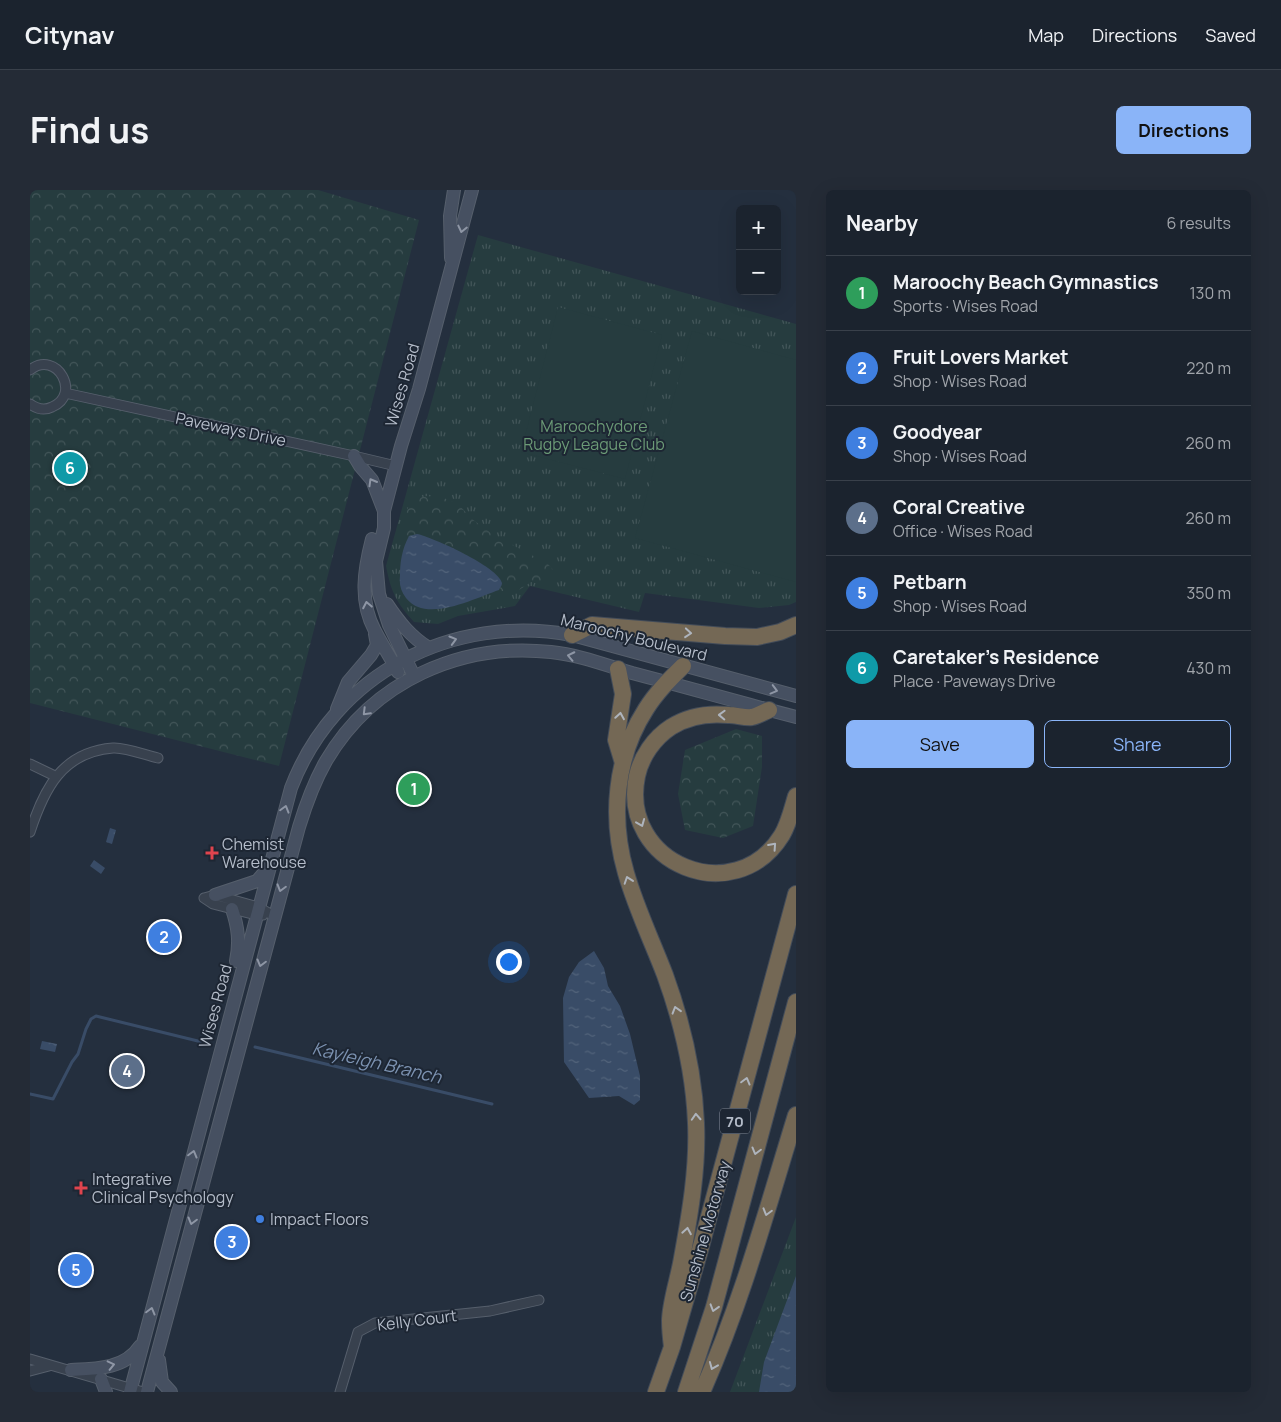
<!DOCTYPE html>
<html lang="en">
<head>
<meta charset="utf-8">
<style>
	body { margin:0; font-family:Manrope,sans-serif; background:#242b36; color:#f1f3f6 }
	.controls { position:absolute; right:15px; top:15px; display:grid; overflow:hidden; border-radius:8px; box-shadow:0 5px 20px #0002 }
	.controls button { width:45px; height:45px; display:grid; place-items:center; padding:0; border:0; border-bottom:1px solid #39404a; background:#1b232e; color:#f1f3f6; font:25px sans-serif }
	.you { position:absolute; left:478px; top:771px; width:18px; height:18px; margin:-12px; border:4px solid #fff; border-radius:50%; background:#1a73e8; box-shadow:0 0 0 8px #1a73e833 }
	.badge { display:grid; place-items:center; width:32px; height:32px; border-radius:50%; background:#8ab4f8; color:#fff; font-size:16px; font-weight:700 }
	.pin { position:absolute; translate:-50% -50%; border:2px solid #fff; box-shadow:0 1px 5px #0006 }
	.list { margin:0; padding:0; list-style:none }
	h2 { display:flex; justify-content:space-between; align-items:center; height:65px; margin:0; padding:0 20px; font-size:21px }
	h2 small { font-size:16px; font-weight:400; color:#a0a4aa }
	.list li { display:grid; grid-template-columns:32px 1fr auto; gap:15px; align-items:center; box-sizing:border-box; height:75px; padding:0 20px; border-top:1px solid #39404a }
	.list b { display:block; font-size:19px; white-space:nowrap }
	.list p { margin:0; font-size:16px; white-space:nowrap; color:#a0a4aa }
	.list em { font-size:16px; font-style:normal; color:#a0a4aa }
	.actions { display:flex; gap:10px; padding:15px 20px }
	.actions a { flex:1; padding:11px 0; border:1px solid #8ab4f8; border-radius:8px; text-align:center; font-size:18px; color:#8ab4f8 }
	.actions .main { background:#8ab4f8; color:#111 }
	.map { position:relative; flex:none; width:766px; height:1202px; overflow:hidden; border-radius:8px }
	header { display:flex; align-items:center; gap:30px; box-sizing:border-box; height:70px; padding:0 25px; background:#1b232e; border-bottom:1px solid #39404a }
	header strong { font-size:24px }
	nav { display:flex; gap:28px; margin-inline-start:auto; font-size:18px }
	.intro { display:flex; align-items:center; justify-content:space-between; box-sizing:border-box; height:120px; padding:0 30px }
	h1 { margin:0; font-size:35px }
	.button { padding:12px 22px; border-radius:8px; background:#8ab4f8; color:#111; font-size:18px; font-weight:700 }
	main { display:flex; gap:30px; padding:0 30px }
	aside { flex:1; background:#1b232e; border-radius:8px; box-shadow:0 5px 20px #0002 }
	.map>svg:first-child { display:block }
	.grass { fill:url(#grass-tufts) }
	.forest { fill:url(#forest-crowns) }
	.pitch { fill:#263c3f }
	.water { fill:url(#water-ripples) }
	.lines { fill:none; stroke-linecap:round; stroke-linejoin:round }
	.stream { stroke:#394c67; stroke-width:3 }
	.street-casing { stroke:#565f6c; stroke-width:11 }
	.secondary-casing { stroke:#565f6c; stroke-width:14 }
	.highway-casing { stroke:#434c59; stroke-width:18 }
	.street { stroke:#38414e; stroke-width:9 }
	.secondary { stroke:#465061; stroke-width:12 }
	.highway { stroke:#746855; stroke-width:16 }
	.oneway { stroke:#8e96a5 }
	.oneway2 { stroke:#aeb4bd }
	.health-dot { fill:#e0444e; stroke:#1d2633; stroke-width:2 }
	.shop-dot { fill:#3f7fe0; stroke:#1d2633; stroke-width:2 }
	.labels { text-anchor:middle; dominant-baseline:central; stroke-width:4; stroke-linejoin:round; paint-order:stroke }
	.shield { fill:#1d2633; stroke:#878f9c; stroke-width:1 }
	.shield-label { font-size:15px; font-weight:bold; fill:#b4bcc9 }
	.street-label { font-size:16px; fill:#b4bcc9; stroke:#1d2633 }
	.park-label { font-size:16px; fill:#6b9a76; stroke:#1d2633 }
	.poi-label { font-size:16px; fill:#b4bcc9; stroke:#1d2633; text-anchor:start }
	.water-label { font-size:18px; font-style:italic; fill:#7c92b1; stroke:#1d2633 }
</style>
</head>
<body>
<header>
<strong>Citynav</strong>
<nav><a>Map</a><a>Directions</a><a>Saved</a></nav>
</header>
<div class="intro"><h1>Find us</h1><a class="button">Directions</a></div>
<main>
<div class="map">
<svg width="766" height="1202" viewBox="0 0 766 1202">
	<defs>
		<pattern id="grass-tufts" width="24" height="20" patternUnits="userSpaceOnUse" patternTransform="scale(1.25)"><rect width="24" height="20" fill="#263c3f"/><path d="M3 7l-1-3M5 7V3M7 7l1-3M15 17l-1-3M17 17v-4M19 17l1-3" fill="none" stroke="#435659"/></pattern>
		<pattern id="forest-crowns" width="20" height="18" patternUnits="userSpaceOnUse" patternTransform="scale(1.25)"><rect width="20" height="18" fill="#263c3f"/><path d="M2 6a3 3 0 1 1 6 0M12 15a3 3 0 1 1 6 0" fill="none" stroke="#435659"/></pattern>
		<pattern id="water-ripples" width="26" height="14" patternUnits="userSpaceOnUse" patternTransform="scale(1.25)"><rect width="26" height="14" fill="#394c67"/><path d="M2 4q2-2 4 0t4 0M15 11q2-2 4 0t4 0" fill="none" stroke="#53647b"/></pattern>
	</defs>
	<rect width="100%" height="100%" fill="#242f3e"/>
	<!-- grass -->
	<path class="grass" d="M 448,45 L 766,134 L 766,412 L 759,415 L 729,418 L 615,403 L 609,422 L 500,396 L 485,416 L 428,426 L 408,434 L 384,432 C 366,412 361,402 356,376 Z
		M 766,1028 L 766,1202 L 700,1202 L 766,1027 Z"/>
	<!-- forest -->
	<path class="forest" d="M 0,0 L 288,0 L 389,30 L 249,576 L 0,513 Z
		M 397,306 L 414,308 L 429,315 L 442,329 L 465,346 L 517,373 L 526,383 L 525,392 L 516,396 L 501,392 L 483,404 L 469,400 L 471,396 L 463,381 L 427,360 L 396,346 L 379,346 L 374,354 L 370,350 L 376,321 L 384,309 Z
		M 706,539 L 732,546 L 732,577 L 723,636 L 693,648 L 655,640 L 648,604 L 655,560 Z"/>
	<!-- pitch -->
	<path class="pitch" d="M 528,117 L 632,145 L 595,289 L 491,262 Z
		M 662,141 L 766,170 L 766,392 L 605,348 Z"/>
	<!-- water -->
	<path class="water" d="M 387,344 C 402,347 469,377 472,393 C 472,396 470,397 469,400 C 445,408 396,434 376,408 C 371,401 369,395 370,386 C 370,372 372,359 379,346 Z
		M 80,638 L 86,640 L 82,654 L 76,652 Z
		M 64,670 L 75,678 L 71,684 L 60,676 Z
		M 564,761 L 574,778 L 578,796 L 590,816 L 600,844 L 610,886 L 610,910 L 604,915 L 589,906 L 559,908 L 534,872 L 533,808 L 539,787 L 549,772 Z
		M 12,851 L 27,854 L 25,862 L 10,859 Z
		M 766,1086 L 766,1202 L 729,1202 L 734,1172 Z"/>
	<g class="lines">
		<!-- stream -->
		<path class="stream" d="M 225,857 L 462,914
			M 0,904 L 23,909 L 42,872 L 48,864 L 56,839 L 61,829 L 66,826 L 176,853"/>
		<defs>
			<path id="street" d="M 0,180 C 27,159 52,205 22,217 C 14,221 7,219 0,214
				M 35,203 L 324,266 L 366,276
				M 0,574 L 25,586
				M 0,642 C 14,599 32,562 83,558 C 95,557 115,565 128,568
				M 174,708 L 185,705 L 228,717 L 244,726
				M 174,708 L 183,714 L 226,725 L 233,725
				M 0,1169 L 113,1202
				M 0,1181 L 19,1176
				M 310,1202 L 328,1142 L 345,1133 L 460,1121 L 509,1110"/>
			<path id="secondary" d="M 421,68 L 420,26 L 424,0
				M 324,266 L 330,276 L 342,290 L 354,321
				M 342,349 C 334,380 329,411 345,441 C 352,455 361,468 368,482
				M 357,414 C 369,432 381,447 399,458
				M 384,486 L 359,435 L 349,404 L 346,371 L 354,338 L 354,321 L 371,256 L 389,199 L 442,0
				M 307,519 L 318,492 L 341,465 L 347,455 L 345,444
				M 185,705 L 227,691 L 237,679
				M 202,719 C 208,737 210,752 206,771
				M 129,1170 L 132,1192 L 141,1202
				M 41,1180 C 66,1179 95,1179 110,1156
				M 71,1189 L 76,1202
				M 100,1202 L 261,598 C 305,483 423,423 542,445 L 766,506
				M 117,1202 L 269,637 C 276,614 284,592 296,571 C 343,491 431,452 521,462 C 549,465 575,475 602,483 C 656,497 711,513 766,527"/>
			<path id="highway" d="M 542,445 L 562,435 L 695,446 L 727,447 L 750,442 L 766,435
				M 588,479 L 593,504 L 586,550 L 593,573
				M 739,520 C 734,522 727,526 722,527 C 715,528 706,525 699,525 C 679,523 658,526 641,537 C 624,548 611,567 607,586 C 589,674 705,721 752,645 C 759,633 762,619 766,606
				M 642,1157 C 641,1149 640,1140 640,1131 C 640,1113 649,1087 652,1068 C 660,1024 668,978 666,933 C 664,883 652,832 635,785 C 622,751 606,718 596,683 C 580,628 585,567 616,519 C 626,503 639,490 653,476
				M 626,1202 L 642,1157 L 670,1060 L 766,704
				M 656,1202 L 684,1117 L 766,812
				M 672,1202 C 712,1112 737,1019 766,925"/>
		</defs>
		<!-- street casing -->
		<use href="#street" class="street-casing"/>
		<!-- secondary casing -->
		<use href="#secondary" class="secondary-casing"/>
		<!-- highway casing -->
		<use href="#highway" class="highway-casing"/>
		<!-- street -->
		<use href="#street" class="street"/>
		<!-- secondary -->
		<use href="#secondary" class="secondary"/>
		<!-- highway -->
		<use href="#highway" class="highway"/>
	</g>
	<!-- one-way arrows -->
	<defs><path id="oneway-chevron" d="M-2-3.5L2.5 0L-2 3.5" fill="none" stroke-width="1.6" stroke-linecap="round" stroke-linejoin="round" transform="scale(1.25)"/></defs>
	<g class="oneway">
		<use href="#oneway-chevron" transform="translate(432 39) rotate(103)"/>
		<use href="#oneway-chevron" transform="translate(342 292) rotate(-120)"/>
		<use href="#oneway-chevron" transform="translate(337 415) rotate(-101)"/>
		<use href="#oneway-chevron" transform="translate(423 450) rotate(-16)"/>
		<use href="#oneway-chevron" transform="translate(541 466) rotate(-168)"/>
		<use href="#oneway-chevron" transform="translate(744 500) rotate(15)"/>
		<use href="#oneway-chevron" transform="translate(336 522) rotate(135)"/>
		<use href="#oneway-chevron" transform="translate(255 619) rotate(-74)"/>
		<use href="#oneway-chevron" transform="translate(251 698) rotate(106)"/>
		<use href="#oneway-chevron" transform="translate(231 773) rotate(105)"/>
		<use href="#oneway-chevron" transform="translate(163 964) rotate(-75)"/>
		<use href="#oneway-chevron" transform="translate(162 1031) rotate(105)"/>
		<use href="#oneway-chevron" transform="translate(121 1121) rotate(-75)"/>
		<use href="#oneway-chevron" transform="translate(81 1175) rotate(-13)"/>
	</g>
	<g class="oneway2">
		<use href="#oneway-chevron" transform="translate(658 443) rotate(5)"/>
		<use href="#oneway-chevron" transform="translate(692 525) rotate(-178)"/>
		<use href="#oneway-chevron" transform="translate(590 526) rotate(-81)"/>
		<use href="#oneway-chevron" transform="translate(611 633) rotate(68)"/>
		<use href="#oneway-chevron" transform="translate(743 656) rotate(-48)"/>
		<use href="#oneway-chevron" transform="translate(598 690) rotate(-109)"/>
		<use href="#oneway-chevron" transform="translate(646 820) rotate(-107)"/>
		<use href="#oneway-chevron" transform="translate(716 891) rotate(-75)"/>
		<use href="#oneway-chevron" transform="translate(666 927) rotate(-93)"/>
		<use href="#oneway-chevron" transform="translate(726 961) rotate(105)"/>
		<use href="#oneway-chevron" transform="translate(737 1022) rotate(106)"/>
		<use href="#oneway-chevron" transform="translate(657 1041) rotate(-80)"/>
		<use href="#oneway-chevron" transform="translate(684 1118) rotate(107)"/>
		<use href="#oneway-chevron" transform="translate(683 1176) rotate(112)"/>
	</g>
	<!-- markers -->
	<g class="health-dot">
		<path d="M179.5 655.5h5v5h5v5h-5v5h-5v-5h-5v-5h5z"/>
		<path d="M48.5 990.5h5v5h5v5h-5v5h-5v-5h-5v-5h5z"/>
	</g>
	<circle class="shop-dot" cx="230" cy="1029" r="5"/>
	<g class="labels">
		<!-- shield labels -->
		<rect class="shield" x="690" y="918.5" width="30" height="25" rx="4"/>
		<g class="shield-label">
			<text x="705" y="931">70</text>
		</g>
		<!-- street labels -->
		<g class="street-label">
			<text transform="translate(372 195) rotate(-74)">Wises Road</text>
			<text transform="translate(201 239) rotate(12)">Paveways Drive</text>
			<text transform="translate(604 447) rotate(14)">Maroochy Boulevard</text>
			<text transform="translate(185 816) rotate(-75)">Wises Road</text>
			<text transform="translate(675 1041) rotate(-74)">Sunshine Motorway</text>
			<text transform="translate(387 1130) rotate(-7)">Kelly Court</text>
		</g>
		<!-- park labels -->
		<g class="park-label">
			<text x="564" y="236">Maroochydore<tspan x="564" dy="18">Rugby League Club</tspan></text>
		</g>
		<!-- poi labels -->
		<g class="poi-label">
			<text x="192" y="654">Chemist<tspan x="192" dy="18">Warehouse</tspan></text>
			<text x="62" y="989">Integrative<tspan x="62" dy="18">Clinical Psychology</tspan></text>
			<text x="240" y="1029">Impact Floors</text>
		</g>
		<!-- water labels -->
		<g class="water-label">
			<text transform="translate(347 872) rotate(13)">Kayleigh Branch</text>
		</g>
	</g>
</svg>
<div class="controls">
<button>+</button>
<button>−</button>
</div>
<div class="you"></div>
<div class="pin badge" style="left:384px;top:599px;background:#2e9e5b">1</div>
<div class="pin badge" style="left:134px;top:747px;background:#3f7fe0">2</div>
<div class="pin badge" style="left:202px;top:1052px;background:#3f7fe0">3</div>
<div class="pin badge" style="left:97px;top:881px;background:#5c6f8a">4</div>
<div class="pin badge" style="left:46px;top:1080px;background:#3f7fe0">5</div>
<div class="pin badge" style="left:40px;top:278px;background:#0f9aa8">6</div>
</div>
<aside>
<h2>Nearby<small>6 results</small></h2>
<ul class="list">
<li><span class="badge" style="background:#2e9e5b">1</span><div><b>Maroochy Beach Gymnastics</b><p>Sports · Wises Road</p></div><em>130 m</em></li>
<li><span class="badge" style="background:#3f7fe0">2</span><div><b>Fruit Lovers Market</b><p>Shop · Wises Road</p></div><em>220 m</em></li>
<li><span class="badge" style="background:#3f7fe0">3</span><div><b>Goodyear</b><p>Shop · Wises Road</p></div><em>260 m</em></li>
<li><span class="badge" style="background:#5c6f8a">4</span><div><b>Coral Creative</b><p>Office · Wises Road</p></div><em>260 m</em></li>
<li><span class="badge" style="background:#3f7fe0">5</span><div><b>Petbarn</b><p>Shop · Wises Road</p></div><em>350 m</em></li>
<li><span class="badge" style="background:#0f9aa8">6</span><div><b>Caretaker's Residence</b><p>Place · Paveways Drive</p></div><em>430 m</em></li>
</ul>
<div class="actions"><a class="main">Save</a><a>Share</a></div>
</aside>
</main>
</body>
</html>
